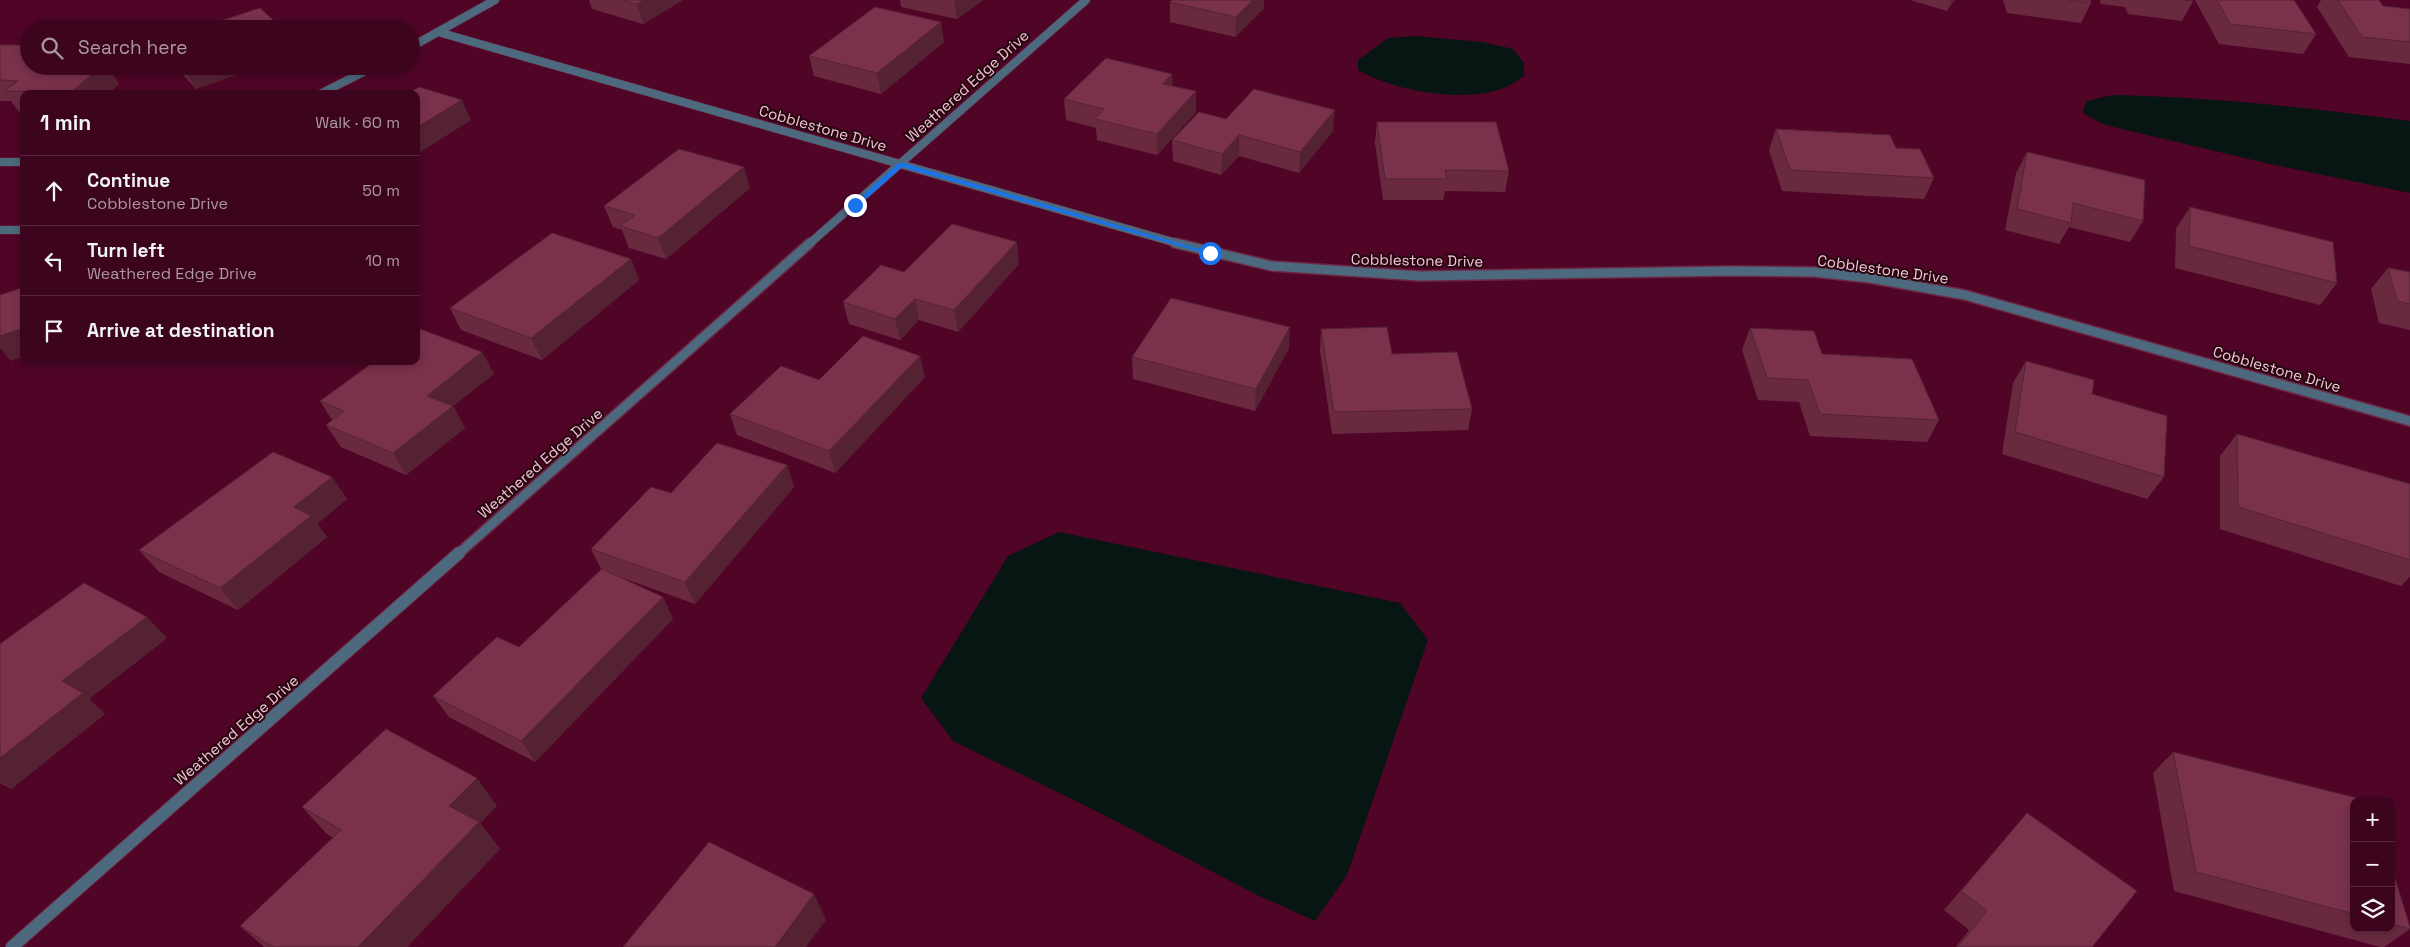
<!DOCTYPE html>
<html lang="en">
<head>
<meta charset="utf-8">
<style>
	body { margin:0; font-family:"Space Grotesk",sans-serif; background:#47122a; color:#f1f3f6 }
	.controls { position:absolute; right:15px; bottom:15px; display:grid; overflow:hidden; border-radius:10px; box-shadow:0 2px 8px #0003 }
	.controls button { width:45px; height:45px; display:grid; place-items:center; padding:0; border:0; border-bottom:1px solid #55253b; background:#3c041d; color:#f1f3f6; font:25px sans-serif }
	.stop { position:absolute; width:15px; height:15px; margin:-11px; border:4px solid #1a73e8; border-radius:50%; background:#fff }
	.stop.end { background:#1a73e8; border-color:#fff; box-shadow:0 1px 5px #0008 }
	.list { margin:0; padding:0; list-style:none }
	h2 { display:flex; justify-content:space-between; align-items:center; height:65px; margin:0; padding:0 20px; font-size:21px }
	h2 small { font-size:16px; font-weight:400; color:#ac98a4 }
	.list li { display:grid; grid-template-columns:32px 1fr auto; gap:15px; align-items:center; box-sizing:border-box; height:70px; padding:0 20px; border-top:1px solid #55253b }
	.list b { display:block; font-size:19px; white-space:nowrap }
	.list p { margin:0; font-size:16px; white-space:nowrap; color:#ac98a4 }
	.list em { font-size:16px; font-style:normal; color:#ac98a4 }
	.icon { flex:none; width:28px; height:28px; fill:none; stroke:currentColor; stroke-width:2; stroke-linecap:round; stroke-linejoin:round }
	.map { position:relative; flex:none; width:2410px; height:947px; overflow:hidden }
	.search { position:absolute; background:#3c041d; box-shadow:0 2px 8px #0003; left:20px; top:20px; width:400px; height:55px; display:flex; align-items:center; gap:12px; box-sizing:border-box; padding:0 18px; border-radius:28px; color:#ac98a4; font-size:19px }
	.panel { position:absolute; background:#3c041d; box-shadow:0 2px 8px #0003; left:20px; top:90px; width:400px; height:275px; border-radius:10px }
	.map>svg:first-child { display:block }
	.water { fill:#071513 }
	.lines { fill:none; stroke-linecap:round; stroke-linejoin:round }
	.service-casing { stroke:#6d2846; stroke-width:9 }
	.minor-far2-casing { stroke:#6d2846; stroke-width:9 }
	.minor-far1-casing { stroke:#6d2846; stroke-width:12 }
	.minor-casing { stroke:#6d2846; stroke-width:14 }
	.service { stroke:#4c697e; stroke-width:8 }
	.minor-far2 { stroke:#4c697e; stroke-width:8 }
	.minor-far1 { stroke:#4c697e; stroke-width:9 }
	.minor { stroke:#4c697e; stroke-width:12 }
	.wall { fill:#692a40 }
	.shaded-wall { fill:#552234 }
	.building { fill:#7a314b; stroke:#552234 }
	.route { fill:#1a73e8 }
	.labels { text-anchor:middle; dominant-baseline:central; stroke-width:4; stroke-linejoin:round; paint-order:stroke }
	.street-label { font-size:15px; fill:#f3c6d2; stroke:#250611 }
</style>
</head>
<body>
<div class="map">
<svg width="2410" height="947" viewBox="0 0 2410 947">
	<rect width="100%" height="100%" fill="#500527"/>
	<!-- water -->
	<path class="water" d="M 1416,36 L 1482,42 L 1513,49 L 1524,63 L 1524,76 C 1519,79 1513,84 1508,86 C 1469,105 1393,91 1358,70 L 1358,60 L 1388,38 Z
		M 2113,95 C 2213,97 2311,108 2410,121 L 2410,193 L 2270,164 L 2105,125 L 2083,113 L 2086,101 Z
		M 1059,532 L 1400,603 L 1428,640 L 1347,875 L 1315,921 L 1257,895 L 1102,814 L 953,741 L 921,698 L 1008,556 Z"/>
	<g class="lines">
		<defs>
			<path id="service" d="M 0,230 L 24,230"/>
			<path id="minor-far2" d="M 438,32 L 1180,244
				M 411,47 L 495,0
				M 320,94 L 375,66
				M 0,162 L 24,162
				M 809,244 L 1086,0"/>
			<path id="minor-far1" d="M 1175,243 L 1272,266 L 1420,276 L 1731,271 L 1814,272 L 1870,278 L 1965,295 L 2410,421
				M 458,554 L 810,243"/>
			<path id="minor" d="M 12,947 L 459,553"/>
		</defs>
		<!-- service casing -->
		<use href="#service" class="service-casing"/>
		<!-- minor-far2 casing -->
		<use href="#minor-far2" class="minor-far2-casing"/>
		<!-- minor-far1 casing -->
		<use href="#minor-far1" class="minor-far1-casing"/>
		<!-- minor casing -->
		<use href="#minor" class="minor-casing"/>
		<!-- service -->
		<use href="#service" class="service"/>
		<!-- minor-far2 -->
		<use href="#minor-far2" class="minor-far2"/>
		<!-- minor-far1 -->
		<use href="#minor-far1" class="minor-far1"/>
		<!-- minor -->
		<use href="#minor" class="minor"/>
	</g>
	<!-- wall -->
	<path class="wall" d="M 589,0 L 683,0 L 643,24 L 592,9 Z
		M 900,0 L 983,0 L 957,19 L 901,7 Z
		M 1172,0 L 1264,0 L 1264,8 L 1235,37 L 1170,22 L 1170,2 Z
		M 1910,0 L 1955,0 L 1947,11 Z
		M 2003,0 L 2090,0 L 2091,3 L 2081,23 L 2007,13 Z
		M 2100,0 L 2193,0 L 2193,1 L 2182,21 L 2128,14 L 2125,7 L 2101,4 Z
		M 2195,0 L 2294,0 L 2316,34 L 2303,54 L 2219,44 Z
		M 2321,0 L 2379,0 L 2383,6 L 2410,9 L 2410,64 L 2349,57 L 2317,7 Z
		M 944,42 L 881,94 L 814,76 L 809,56 Z
		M 0,45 L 111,67 L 109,68 L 119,84 L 107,94 L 24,94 L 24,112 L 19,112 L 11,101 L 0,101 Z
		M 175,66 L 261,66 L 196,89 Z
		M 1172,86 L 1196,112 L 1157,155 L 1097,140 L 1096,128 L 1066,120 L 1064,99 Z
		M 1226,119 L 1333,131 L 1299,173 L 1239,156 L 1221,175 L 1173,161 L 1172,140 Z
		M 1377,122 L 1509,171 L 1505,192 L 1445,191 L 1443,200 L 1383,200 L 1375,143 Z
		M 1776,129 L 1896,148 L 1934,178 L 1924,199 L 1782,191 L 1769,150 Z
		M 2027,152 L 2143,221 L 2130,242 L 2069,227 L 2059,244 L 2005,230 L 2016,173 Z
		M 750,188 L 666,259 L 629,248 L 622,230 L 613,227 L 604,206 Z
		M 2190,207 L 2337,283 L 2320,305 L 2175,268 L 2176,229 Z
		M 631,259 L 639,280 L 542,360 L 461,330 L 450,308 Z
		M 1019,264 L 958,332 L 919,320 L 900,340 L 849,324 L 843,302 L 904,272 Z
		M 2388,268 L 2410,272 L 2410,330 L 2379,323 L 2371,289 Z
		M 1750,328 L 1939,420 L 1927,442 L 1810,436 L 1799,402 L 1758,400 L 1742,350 Z
		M 1321,329 L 1392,354 L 1472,409 L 1468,430 L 1332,434 L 1320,351 Z
		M 1289,348 L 1255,411 L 1133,379 L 1132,357 Z
		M 482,352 L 494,374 L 453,406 L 465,428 L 406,475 L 341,447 L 326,425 L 332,420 L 320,401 Z
		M 2026,361 L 2092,394 L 2164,477 L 2147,499 L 2002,454 L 2013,383 Z
		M 925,377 L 835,473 L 737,435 L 730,414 L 819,380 Z
		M 2237,434 L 2410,484 L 2410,577 L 2401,586 L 2220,529 L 2220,456 Z
		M 787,465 L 794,487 L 695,604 L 620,577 L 663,597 L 673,619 L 535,762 L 449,717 L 433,696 L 519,647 L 601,569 L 591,549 L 671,493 Z
		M 332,477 L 347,499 L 317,524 L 327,537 L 238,610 L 159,572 L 139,550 Z
		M 167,638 L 89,699 L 105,714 L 11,789 L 0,783 L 0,644 Z
		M 2173,752 L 2354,801 L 2354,928 L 2391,928 L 2391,865 L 2410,929 L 2384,947 L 2380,947 L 2174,891 L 2153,773 Z
		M 497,806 L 480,823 L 500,849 L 407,947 L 264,947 L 240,926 L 333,838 L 327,834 L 302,807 Z
		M 2027,813 L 2092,947 L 1956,947 L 1969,930 L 1944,910 Z"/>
	<!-- shaded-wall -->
	<path class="shaded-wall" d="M 644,0 L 683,0 L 643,24 L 637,4 Z
		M 954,0 L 983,0 L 957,19 Z
		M 1251,0 L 1264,0 L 1264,8 L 1235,37 L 1236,17 Z
		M 1951,0 L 1955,0 L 1947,11 Z
		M 941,22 L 944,42 L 881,94 L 877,73 Z
		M 79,66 L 111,66 L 109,68 L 119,84 L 107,94 L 72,94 L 71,92 Z
		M 189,66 L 261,66 L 196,89 L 183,68 Z
		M 1172,74 L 1173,94 L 1163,84 Z
		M 1196,91 L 1196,112 L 1157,155 L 1157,134 Z
		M 462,100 L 471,120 L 416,155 L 416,128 Z
		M 1335,110 L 1333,131 L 1299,173 L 1300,152 Z
		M 1239,135 L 1239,156 L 1221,175 L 1222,154 Z
		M 744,167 L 750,188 L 666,259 L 658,238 Z
		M 1017,242 L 1019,264 L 958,332 L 954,310 Z
		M 631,259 L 639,280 L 542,360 L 531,338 Z
		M 915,299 L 919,320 L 900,340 L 895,319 Z
		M 1290,327 L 1289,348 L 1255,411 L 1256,389 Z
		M 24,328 L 24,356 L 11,361 L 0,348 L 0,336 Z
		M 482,352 L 494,374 L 453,406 L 465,428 L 406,475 L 393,453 L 427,396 Z
		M 920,356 L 925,377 L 835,473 L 829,451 Z
		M 787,465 L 794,487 L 695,604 L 685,582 Z
		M 332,477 L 347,499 L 317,524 L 327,537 L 238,610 L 220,588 L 294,507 Z
		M 663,597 L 673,619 L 535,762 L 521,741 Z
		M 147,617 L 167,638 L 89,699 L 105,714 L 11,789 L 0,781 L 0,758 L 62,681 Z
		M 477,778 L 497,806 L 480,823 L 500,849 L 407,947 L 358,947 L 449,806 Z
		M 814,894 L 826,920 L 806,947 L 775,947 Z"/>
	<!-- building -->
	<path class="building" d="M 622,0 L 644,0 L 637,4 Z
		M 1172,0 L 1253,0 L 1236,17 L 1170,2 Z
		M 2068,0 L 2090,0 L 2091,3 Z
		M 2182,0 L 2193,0 L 2193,1 Z
		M 2217,0 L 2294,0 L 2316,34 L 2230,24 Z
		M 2338,0 L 2379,0 L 2383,6 L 2410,9 L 2410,42 L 2362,37 Z
		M 875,7 L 941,22 L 877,73 L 809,56 Z
		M 260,8 L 283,29 L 195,29 Z
		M 0,45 L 29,45 L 29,66 L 102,66 L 71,92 L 4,91 L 18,81 L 0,80 Z
		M 1106,58 L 1172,74 L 1163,84 L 1196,91 L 1157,134 L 1095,119 L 1104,109 L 1064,99 Z
		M 181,66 L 189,66 L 183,68 Z
		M 419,87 L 462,100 L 416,128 L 416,94 L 408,94 Z
		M 1254,89 L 1335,110 L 1300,152 L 1239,135 L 1222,154 L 1172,140 L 1199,112 L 1226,119 Z
		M 1377,122 L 1496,122 L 1509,171 L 1445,170 L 1447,179 L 1385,179 Z
		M 1776,129 L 1890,135 L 1896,148 L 1920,149 L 1934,178 L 1790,170 Z
		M 679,149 L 744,167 L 658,238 L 620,226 L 635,215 L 604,206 Z
		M 2027,152 L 2145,180 L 2143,221 L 2073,203 L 2071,223 L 2017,209 Z
		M 2190,207 L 2333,242 L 2337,283 L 2189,246 Z
		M 952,224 L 1017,242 L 954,310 L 915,299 L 895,319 L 843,302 L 881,265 L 904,272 Z
		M 552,233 L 631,259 L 531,338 L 450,308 Z
		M 2388,268 L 2410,272 L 2410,304 L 2397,301 Z
		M 24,287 L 24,328 L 0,336 L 0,295 Z
		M 1171,298 L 1290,327 L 1256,389 L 1132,357 Z
		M 1387,327 L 1392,354 L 1457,352 L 1472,409 L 1334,412 L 1321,329 Z
		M 1750,328 L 1814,331 L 1822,354 L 1912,359 L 1939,420 L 1820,414 L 1808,380 L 1767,378 Z
		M 420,329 L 482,352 L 427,396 L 453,406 L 393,453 L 326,425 L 344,411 L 320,401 L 375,361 L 416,361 L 416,332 Z
		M 863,336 L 920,356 L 829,451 L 730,414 L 781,366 L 819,380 Z
		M 2026,361 L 2094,380 L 2092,394 L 2167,416 L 2164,477 L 2015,432 Z
		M 2237,434 L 2410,484 L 2410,560 L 2238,507 Z
		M 717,443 L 787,465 L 685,582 L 591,549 L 651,487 L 671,493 Z
		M 273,452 L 332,477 L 294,507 L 311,516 L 220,588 L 139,550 Z
		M 602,569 L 663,597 L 521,741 L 433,696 L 497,637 L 519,647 Z
		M 84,583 L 147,617 L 62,681 L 83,693 L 0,758 L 0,644 Z
		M 386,729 L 477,778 L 449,806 L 479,822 L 358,947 L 273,947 L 240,926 L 341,830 L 302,807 Z
		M 2173,752 L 2369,801 L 2354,801 L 2354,914 L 2196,872 Z
		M 2027,813 L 2137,891 L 2092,947 L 1958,947 L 1987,911 L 1961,891 Z
		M 709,842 L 814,894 L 775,947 L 623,947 Z
		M 2391,865 L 2410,927 L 2410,929 L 2391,924 Z"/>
	<!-- route -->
	<path class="route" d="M 899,163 L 903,163 L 1213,253 L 1208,254 L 902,167 L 858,206 L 853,206 L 853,204 Z"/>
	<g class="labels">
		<!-- street labels -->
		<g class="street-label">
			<text transform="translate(967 86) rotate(-42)">Weathered Edge Drive</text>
			<text transform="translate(823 128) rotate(16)">Cobblestone Drive</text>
			<text transform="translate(1417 260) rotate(1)">Cobblestone Drive</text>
			<text transform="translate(1883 269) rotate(8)">Cobblestone Drive</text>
			<text transform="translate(2277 369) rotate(16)">Cobblestone Drive</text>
			<text transform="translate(540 463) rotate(-41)">Weathered Edge Drive</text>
			<text transform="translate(236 730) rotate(-41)">Weathered Edge Drive</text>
		</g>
	</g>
</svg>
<div class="controls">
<button>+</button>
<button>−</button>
<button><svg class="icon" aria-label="layers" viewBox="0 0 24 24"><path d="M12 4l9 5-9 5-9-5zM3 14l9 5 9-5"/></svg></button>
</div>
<div class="stop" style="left:1210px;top:253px"></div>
<div class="stop end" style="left:855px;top:205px"></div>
<div class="search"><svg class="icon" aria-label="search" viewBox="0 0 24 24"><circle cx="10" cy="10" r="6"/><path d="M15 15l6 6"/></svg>Search here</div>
<section class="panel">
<h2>1 min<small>Walk · 60 m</small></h2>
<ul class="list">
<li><svg class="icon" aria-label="ahead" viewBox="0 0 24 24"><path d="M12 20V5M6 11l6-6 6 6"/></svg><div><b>Continue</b><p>Cobblestone Drive</p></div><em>50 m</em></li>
<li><svg class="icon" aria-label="left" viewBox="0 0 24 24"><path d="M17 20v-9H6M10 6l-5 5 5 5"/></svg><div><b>Turn left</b><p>Weathered Edge Drive</p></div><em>10 m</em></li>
<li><svg class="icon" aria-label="arrive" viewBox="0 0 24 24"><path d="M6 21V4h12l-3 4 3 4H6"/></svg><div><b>Arrive at destination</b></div></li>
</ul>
</section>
</div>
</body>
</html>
